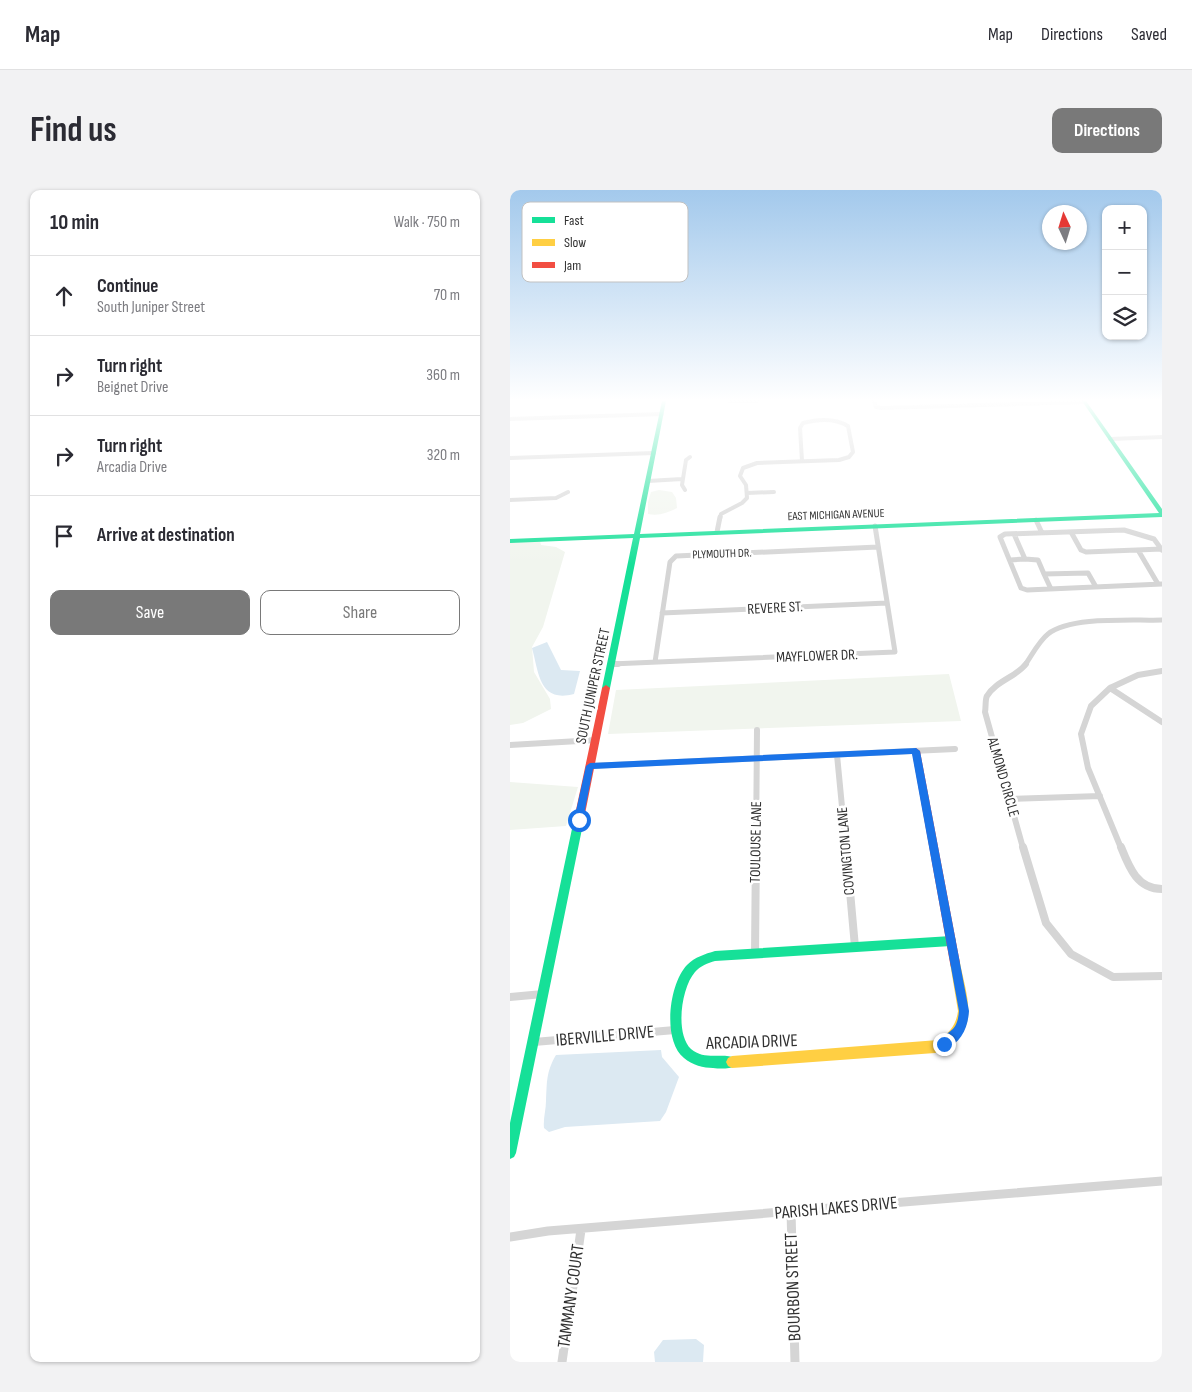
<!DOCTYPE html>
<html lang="en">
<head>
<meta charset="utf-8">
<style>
	body { margin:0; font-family:"Sofia Sans Condensed",sans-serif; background:#f2f2f3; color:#2b2b33 }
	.controls { position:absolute; right:15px; top:15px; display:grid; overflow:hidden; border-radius:10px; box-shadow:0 1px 4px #0004 }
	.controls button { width:45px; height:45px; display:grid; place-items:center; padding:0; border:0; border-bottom:1px solid #e1e1e2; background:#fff; color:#2b2b33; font:25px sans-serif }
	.compass { position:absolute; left:532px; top:15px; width:45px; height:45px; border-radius:50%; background:#fff; box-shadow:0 1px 4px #0004; rotate:356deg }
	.stop { position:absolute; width:15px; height:15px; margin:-11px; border:4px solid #1a73e8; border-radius:50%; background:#fff }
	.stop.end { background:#1a73e8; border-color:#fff; box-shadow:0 1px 5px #0008 }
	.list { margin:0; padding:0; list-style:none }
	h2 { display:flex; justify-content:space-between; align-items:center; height:65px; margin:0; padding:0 20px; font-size:21px }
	h2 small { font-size:16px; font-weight:400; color:#7c7c81 }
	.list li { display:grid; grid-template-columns:32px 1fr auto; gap:15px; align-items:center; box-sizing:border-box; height:80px; padding:0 20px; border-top:1px solid #e1e1e2 }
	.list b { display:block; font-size:19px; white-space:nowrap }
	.list p { margin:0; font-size:16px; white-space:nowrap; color:#7c7c81 }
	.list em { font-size:16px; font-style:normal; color:#7c7c81 }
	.actions { display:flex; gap:10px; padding:15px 20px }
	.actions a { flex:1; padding:11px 0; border:1px solid #797979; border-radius:10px; text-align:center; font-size:18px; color:#797979 }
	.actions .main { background:#797979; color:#fff }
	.icon { flex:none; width:28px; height:28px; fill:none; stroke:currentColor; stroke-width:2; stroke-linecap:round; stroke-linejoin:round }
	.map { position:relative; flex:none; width:652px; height:1172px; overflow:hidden; border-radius:10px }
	header { display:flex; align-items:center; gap:30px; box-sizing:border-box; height:70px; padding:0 25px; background:#fff; border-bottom:1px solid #e1e1e2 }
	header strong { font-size:24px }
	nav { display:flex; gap:28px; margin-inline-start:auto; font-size:18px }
	.intro { display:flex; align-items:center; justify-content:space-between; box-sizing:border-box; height:120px; padding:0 30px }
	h1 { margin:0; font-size:35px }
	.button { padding:12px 22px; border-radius:10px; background:#797979; color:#fff; font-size:18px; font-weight:700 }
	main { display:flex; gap:30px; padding:0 30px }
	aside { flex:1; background:#fff; border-radius:10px; box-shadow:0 1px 4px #0004 }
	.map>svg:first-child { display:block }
	.green { fill:#f1f5ee }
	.water { fill:#dce9f2 }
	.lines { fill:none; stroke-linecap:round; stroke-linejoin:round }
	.street-far4 { stroke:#d5d5d5; stroke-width:4 }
	.street-far3 { stroke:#d5d5d5; stroke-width:5 }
	.street-far2 { stroke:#d5d5d5; stroke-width:6 }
	.street-far1 { stroke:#d5d5d5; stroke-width:8 }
	.street { stroke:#d5d5d5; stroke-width:9 }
	.fast { fill:#16e098; fill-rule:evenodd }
	.slow { fill:#ffcf43; fill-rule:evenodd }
	.jam { fill:#f24e42; fill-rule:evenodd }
	.route { fill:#1a73e8 }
	.labels { text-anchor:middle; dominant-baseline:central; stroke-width:5; stroke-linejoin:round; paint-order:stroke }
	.far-street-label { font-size:12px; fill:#313131; stroke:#fff }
	.street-label { font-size:15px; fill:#313131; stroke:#fff }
	.near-street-label { font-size:18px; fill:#313131; stroke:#fff }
	.key { fill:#fff; stroke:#c1c1c1; stroke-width:1 }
	.key-label { font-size:14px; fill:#313131 }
</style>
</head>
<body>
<header>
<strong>Map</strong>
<nav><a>Map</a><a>Directions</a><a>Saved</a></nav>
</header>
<div class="intro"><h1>Find us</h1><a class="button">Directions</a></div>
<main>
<aside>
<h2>10 min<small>Walk · 750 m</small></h2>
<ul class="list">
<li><svg class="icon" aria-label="ahead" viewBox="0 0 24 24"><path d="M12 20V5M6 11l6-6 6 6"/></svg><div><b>Continue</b><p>South Juniper Street</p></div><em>70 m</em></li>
<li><svg class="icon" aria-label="right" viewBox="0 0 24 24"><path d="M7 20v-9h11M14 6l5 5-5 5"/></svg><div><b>Turn right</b><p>Beignet Drive</p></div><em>360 m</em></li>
<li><svg class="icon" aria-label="right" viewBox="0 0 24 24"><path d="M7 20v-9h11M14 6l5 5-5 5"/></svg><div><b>Turn right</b><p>Arcadia Drive</p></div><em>320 m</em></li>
<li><svg class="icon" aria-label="arrive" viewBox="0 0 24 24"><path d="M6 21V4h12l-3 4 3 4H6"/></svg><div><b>Arrive at destination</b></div></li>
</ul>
<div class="actions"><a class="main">Save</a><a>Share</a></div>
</aside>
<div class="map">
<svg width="652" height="1172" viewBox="0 0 652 1172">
	<rect width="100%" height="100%" fill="#fff"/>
	<!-- green -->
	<path class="green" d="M 149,300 L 162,302 L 166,308 L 167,318 C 157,323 149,326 138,324 L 138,312 L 141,302 Z
		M 30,351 L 31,355 L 46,357 L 55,362 L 33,437 L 22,457 L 24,482 L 40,509 L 41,519 L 13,533 L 0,535 L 0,352 Z
		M 439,484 L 451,531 L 98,544 L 106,500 Z
		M 0,592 L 68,597 L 56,636 L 0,640 Z"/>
	<!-- water -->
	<path class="water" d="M 37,452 L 51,480 L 70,481 L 64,504 C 29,513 29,483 22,458 Z
		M 151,860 L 152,867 L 169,887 L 156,922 L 150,931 L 55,937 L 39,942 L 34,938 C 33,929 36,920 36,911 C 37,892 36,882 46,865 Z
		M 186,1149 L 194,1155 L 193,1172 L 145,1172 L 144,1162 L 153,1150 Z"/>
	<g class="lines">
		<!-- street-far4 -->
		<path class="street-far4" d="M 219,211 L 247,211
			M 364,211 L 366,217 L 371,218 L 575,212
			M 0,229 L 152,224
			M 600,249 L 652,247
			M 0,268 L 144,263
			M 138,291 L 172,289
			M 175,300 L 172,295 L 176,270 L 180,267
			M 237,303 L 264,302
			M 0,310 L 46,308 L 58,302
			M 210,329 L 211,324 L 232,313 L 237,308 L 236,295 L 230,286 L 233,278 L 247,273 L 329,270 L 339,267 L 343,262 L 338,236 C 325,228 308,229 293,233 L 290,238 L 292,271"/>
		<!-- street-far3 -->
		<path class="street-far3" d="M 526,330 L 532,343
			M 207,342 L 210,327
			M 561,342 L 571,360 L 576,362 L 652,359
			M 628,360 L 648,394
			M 652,360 L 644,349 L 614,340 L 495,344 L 490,347 L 511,398 L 517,400 L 652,394
			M 515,369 L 528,370 L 534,384 L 578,383 L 586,397
			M 500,370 L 515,369 L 504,344
			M 534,384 L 541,399
			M 152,423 L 377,413
			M 145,472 L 160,372 L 166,366 L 368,357
			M 101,474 L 385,462 L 365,336
			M 515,475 C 522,465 529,451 538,444 C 561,426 622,431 652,430"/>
		<!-- street-far2 -->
		<path class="street-far2" d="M 101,474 L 108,474
			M 600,498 L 652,532
			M 0,555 L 86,550
			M 327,565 L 336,658
			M 80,576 L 445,559
			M 498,609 L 590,606
			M 246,658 L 247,540
			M 513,658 L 475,522 C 476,517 475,509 477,506 C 486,491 506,487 516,474
			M 611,658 L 578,578 L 571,544 L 581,516 L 600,498 L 628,485 L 652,481"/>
		<!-- street-far1 -->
		<path class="street-far1" d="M 336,657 L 345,757
			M 513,657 L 536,733 L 561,764 L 603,787 L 652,786
			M 611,657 C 619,677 627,699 652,699
			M 245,764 L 246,657
			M 0,807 L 33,804
			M 24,852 L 165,840"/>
		<!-- street -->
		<path class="street" d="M 281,1021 L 285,1172
			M 0,1047 L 38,1041 L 652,991
			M 52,1172 L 71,1040"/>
		<!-- fast -->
		<path class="fast" d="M 152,211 L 156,211 L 130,344 L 649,323 L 572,211 L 576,211 L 652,319 L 652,327 L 130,348 L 100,498 L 96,501 L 92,498 L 123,348 L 0,353 L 0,349 L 124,344 Z
			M 68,630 L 71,631 L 73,634 L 6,963 L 4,967 L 0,969 L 0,933 L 63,634 L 65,631 Z
			M 441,746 L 445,748 L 446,751 L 445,754 L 441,756 L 205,771 C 198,773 190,776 185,782 C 171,798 165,844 181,859 C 195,871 212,862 226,868 L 228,872 L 226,876 C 219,879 211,879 203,878 C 194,878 182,875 174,868 C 152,850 159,794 177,775 C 185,767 195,764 205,761 Z"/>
		<!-- slow -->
		<path class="slow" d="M 445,768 L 449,769 L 450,773 C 458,812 472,844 425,863 L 222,878 L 218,876 L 216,872 L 218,868 L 222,866 L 428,850 C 440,843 446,835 448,821 L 440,773 L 441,769 Z"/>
		<!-- jam -->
		<path class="jam" d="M 96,495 L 100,498 L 73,634 L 71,637 L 68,638 L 65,637 L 63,634 L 92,498 Z
			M 406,558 L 410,561 L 450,773 L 449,777 L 445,778 L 441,777 L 440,773 L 402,561 Z"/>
	</g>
	<!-- sky -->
	<linearGradient id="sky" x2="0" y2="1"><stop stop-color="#a3c9ec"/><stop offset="0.56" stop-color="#fff"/><stop offset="1" stop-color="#fff" stop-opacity="0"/></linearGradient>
	<rect width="652" height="375" fill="url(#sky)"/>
	<!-- route -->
	<path class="route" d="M 406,558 L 410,561 L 459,821 C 458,838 451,853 434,860 L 431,858 L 429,854 C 437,838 447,845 449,821 L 402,564 L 83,579 L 73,630 L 69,634 L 64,630 L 76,576 L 80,573 Z"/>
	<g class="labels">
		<!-- far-street labels -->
		<g class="far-street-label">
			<text transform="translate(326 325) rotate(-2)">EAST MICHIGAN AVENUE</text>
			<text transform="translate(212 364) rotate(-2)">PLYMOUTH DR.</text>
		</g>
		<!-- street labels -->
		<g class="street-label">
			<text transform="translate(265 418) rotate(-3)">REVERE ST.</text>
			<text transform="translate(307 466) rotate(-2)">MAYFLOWER DR.</text>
			<text transform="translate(83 496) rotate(-78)">SOUTH JUNIPER STREET</text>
			<text transform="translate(493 587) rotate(74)">ALMOND CIRCLE</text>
			<text transform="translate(246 652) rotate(-89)">TOULOUSE LANE</text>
			<text transform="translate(336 661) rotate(-95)">COVINGTON LANE</text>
		</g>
		<!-- near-street labels -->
		<g class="near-street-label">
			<text transform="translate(95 846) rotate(-5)">IBERVILLE DRIVE</text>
			<text transform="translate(242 852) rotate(-2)">ARCADIA DRIVE</text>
			<text transform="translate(326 1018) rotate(-5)">PARISH LAKES DRIVE</text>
			<text transform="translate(283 1097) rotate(-92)">BOURBON STREET</text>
			<text transform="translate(61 1106) rotate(-82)">TAMMANY COURT</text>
		</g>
	</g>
	<!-- legend -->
	<rect x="12" y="12" width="166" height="80" rx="8" class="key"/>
	<rect x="22" y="27" width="23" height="6" fill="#16e098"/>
	<rect x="22" y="49" width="23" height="7" fill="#ffcf43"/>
	<rect x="22" y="72" width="23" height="6" fill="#f24e42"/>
	<g class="key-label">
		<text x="54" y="35">Fast</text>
		<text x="54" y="57">Slow</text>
		<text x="54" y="80">Jam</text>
	</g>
</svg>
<div class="controls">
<button>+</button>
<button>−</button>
<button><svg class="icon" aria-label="layers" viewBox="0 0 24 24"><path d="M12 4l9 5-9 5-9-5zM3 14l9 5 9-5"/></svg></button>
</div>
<svg class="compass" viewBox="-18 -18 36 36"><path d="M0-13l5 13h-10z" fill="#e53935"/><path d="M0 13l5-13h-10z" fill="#7c7c81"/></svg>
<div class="stop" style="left:69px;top:630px"></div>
<div class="stop end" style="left:434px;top:854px"></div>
</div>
</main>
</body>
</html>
